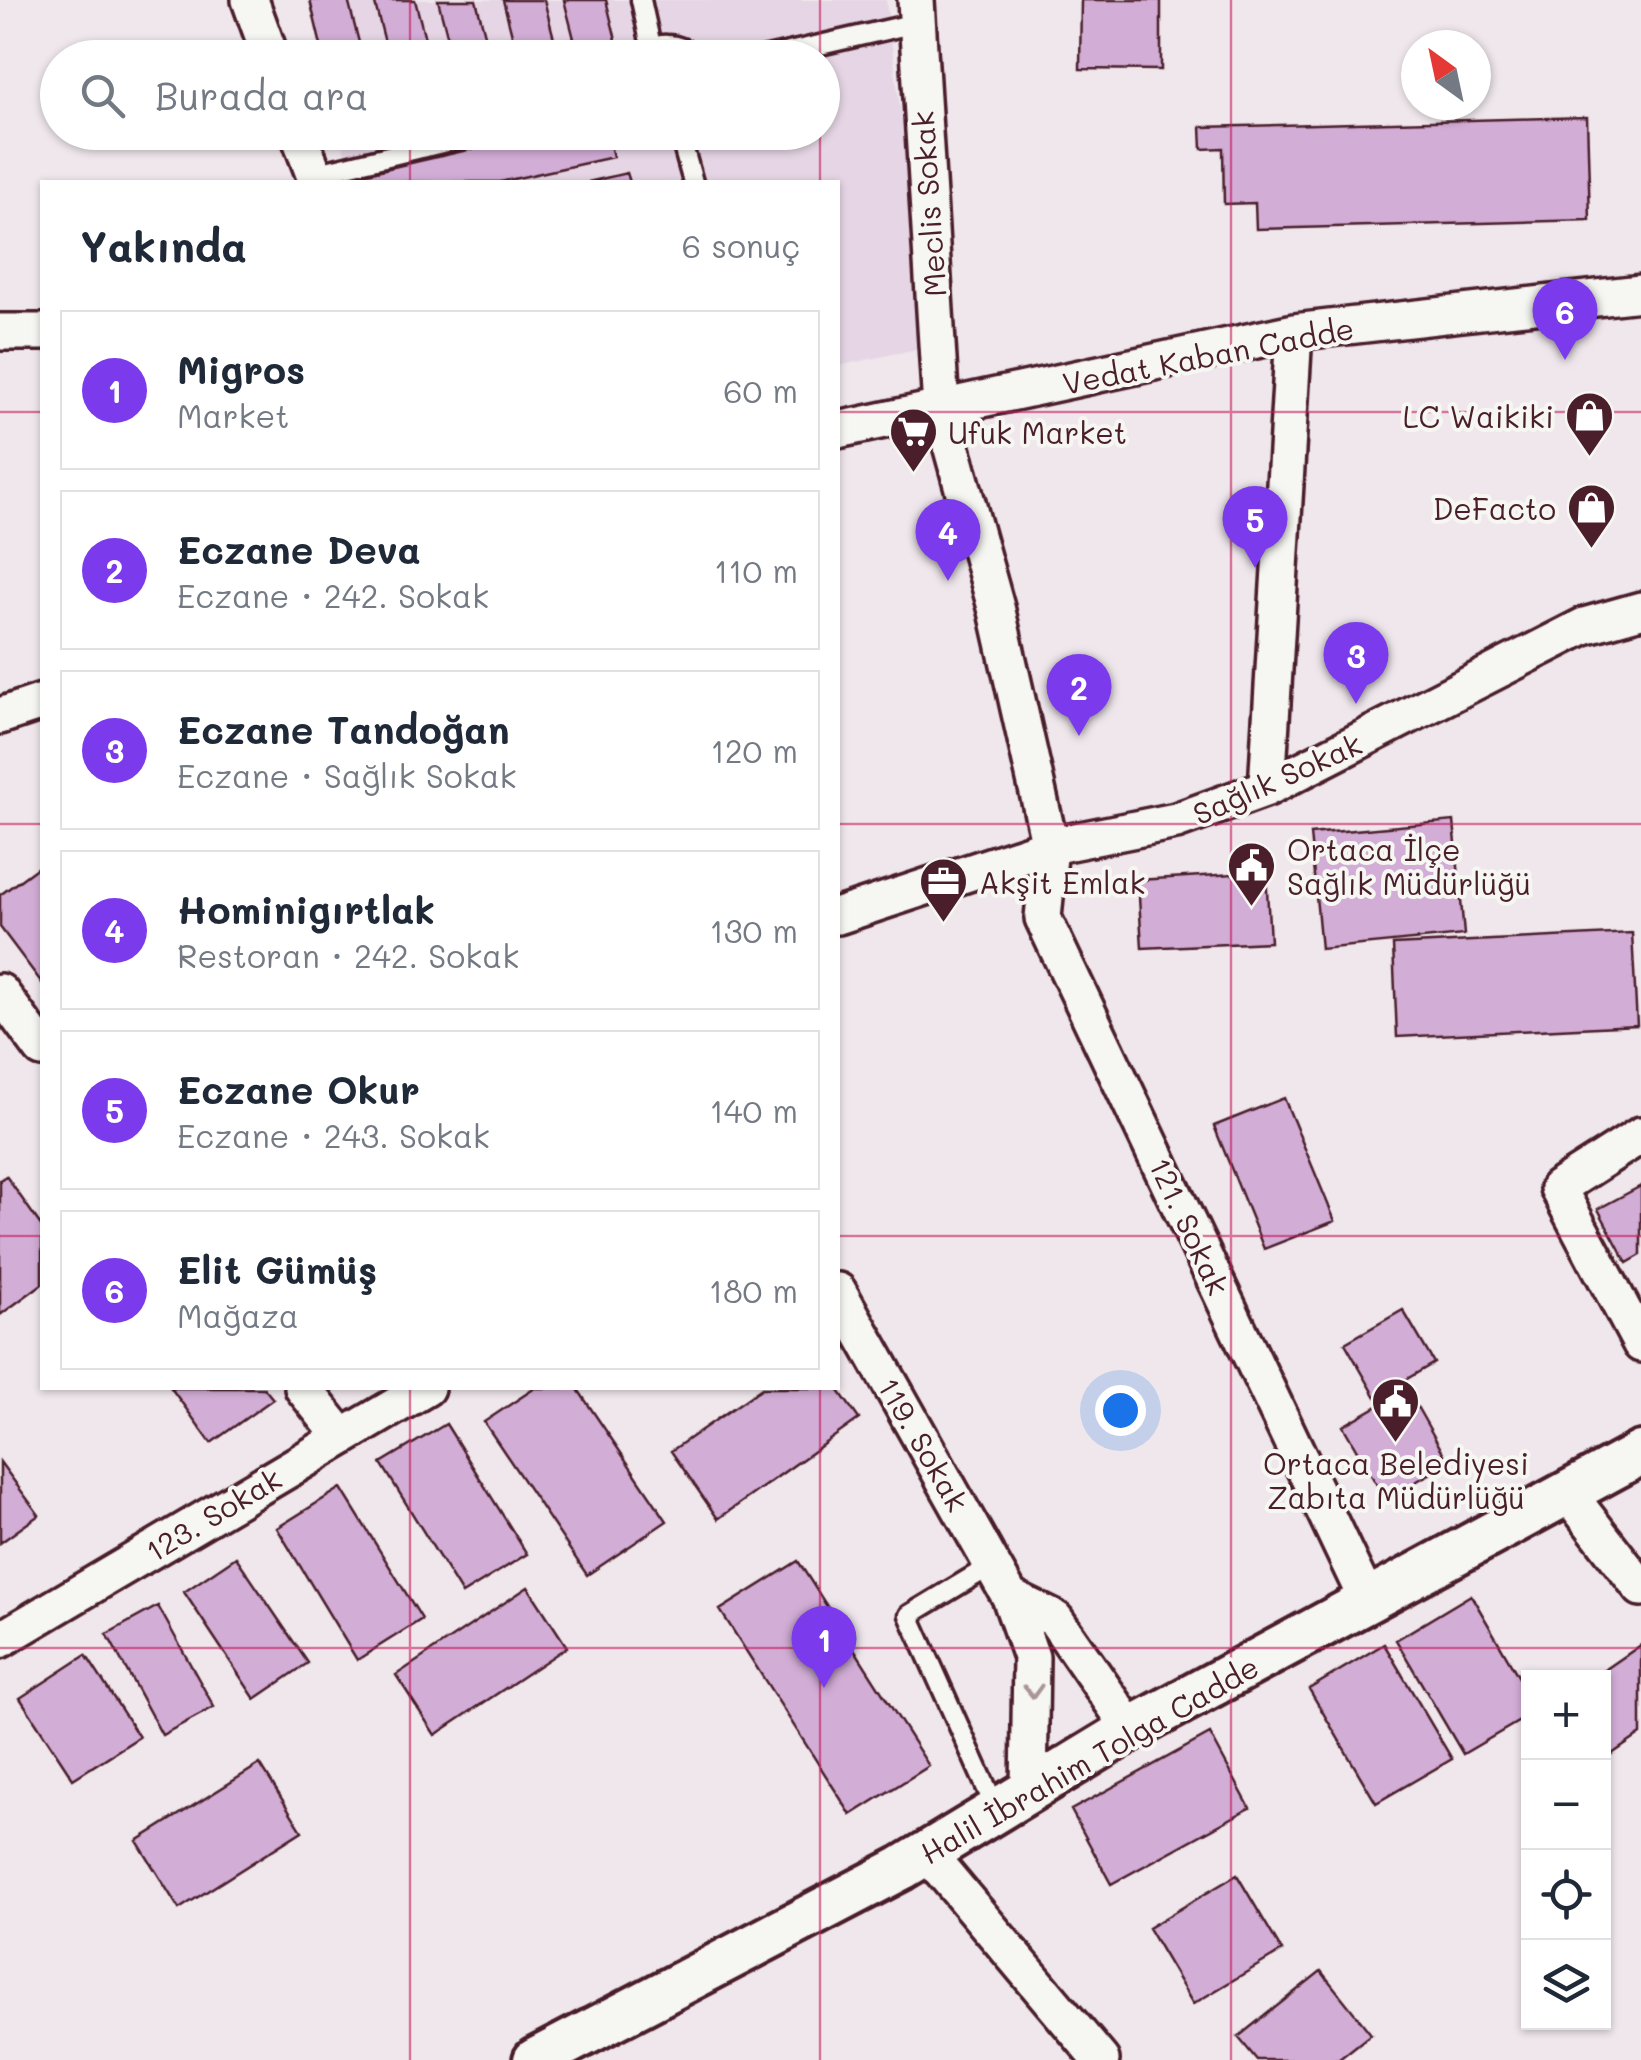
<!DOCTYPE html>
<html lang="tr">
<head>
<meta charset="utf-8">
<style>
	body { margin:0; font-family:Mali,sans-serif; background:#f6f6f7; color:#1f2937 }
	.controls { position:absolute; right:30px; bottom:30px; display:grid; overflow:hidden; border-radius:0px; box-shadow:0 2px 8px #0004 }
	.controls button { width:90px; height:90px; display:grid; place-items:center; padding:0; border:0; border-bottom:2px solid #e0e1e3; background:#fff; color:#1f2937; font:50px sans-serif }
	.compass { position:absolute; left:1401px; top:30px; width:90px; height:90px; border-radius:50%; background:#fff; box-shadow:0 2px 8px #0004; rotate:327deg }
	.you { position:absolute; left:1120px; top:1410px; width:35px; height:35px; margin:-25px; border:8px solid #fff; border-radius:50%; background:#1a73e8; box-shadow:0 0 0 15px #1a73e833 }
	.badge { display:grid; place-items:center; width:65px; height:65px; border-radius:50%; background:#7c3aed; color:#fff; font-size:32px; font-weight:700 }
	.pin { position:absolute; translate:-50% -82px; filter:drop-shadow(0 2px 5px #0008) }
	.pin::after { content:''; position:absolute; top:52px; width:35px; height:30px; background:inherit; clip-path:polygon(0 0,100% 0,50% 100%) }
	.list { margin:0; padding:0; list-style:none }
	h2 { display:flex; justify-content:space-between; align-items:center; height:130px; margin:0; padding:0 40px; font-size:42px }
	h2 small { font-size:32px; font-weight:400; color:#747a83 }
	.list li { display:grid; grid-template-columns:65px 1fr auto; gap:30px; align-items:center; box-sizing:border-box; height:160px; margin:0 20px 20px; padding:0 20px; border:2px solid #e0e1e3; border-radius:0px }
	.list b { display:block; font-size:38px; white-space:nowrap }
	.list p { margin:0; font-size:32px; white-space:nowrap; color:#747a83 }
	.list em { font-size:32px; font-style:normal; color:#747a83 }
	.icon { flex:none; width:55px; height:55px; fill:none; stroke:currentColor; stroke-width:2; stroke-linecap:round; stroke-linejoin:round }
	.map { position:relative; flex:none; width:1641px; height:2060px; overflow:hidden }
	.search { position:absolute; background:#fff; box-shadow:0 2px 8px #0004; left:40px; top:40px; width:800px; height:110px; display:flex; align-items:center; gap:25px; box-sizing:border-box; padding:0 35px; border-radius:55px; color:#747a83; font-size:38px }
	.panel { position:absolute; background:#fff; box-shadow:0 2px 8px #0004; left:40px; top:180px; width:800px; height:1210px; border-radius:0px }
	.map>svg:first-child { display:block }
	.built { fill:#e6d6e5 }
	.building { fill:#d2add6; stroke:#4a1f2b; stroke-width:2.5 }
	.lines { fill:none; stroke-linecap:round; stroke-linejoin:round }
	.service-casing { stroke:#4a1f2b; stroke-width:25 }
	.minor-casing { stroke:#4a1f2b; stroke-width:42 }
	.tertiary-casing { stroke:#4a1f2b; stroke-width:50 }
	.service { stroke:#f6f6f2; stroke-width:18 }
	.minor { stroke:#f6f6f2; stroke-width:35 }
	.tertiary { stroke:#f6f6f2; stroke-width:42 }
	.oneway { stroke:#a99598 }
	.grid { fill:none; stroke:#c2185b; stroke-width:2.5; stroke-opacity:0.55 }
	.labels { text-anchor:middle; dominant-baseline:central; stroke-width:8; stroke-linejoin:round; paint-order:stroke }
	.street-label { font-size:30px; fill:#4a1f2b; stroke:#f6f6f2 }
	.poi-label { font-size:30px; fill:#4a1f2b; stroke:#f6f6f2; text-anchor:start }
</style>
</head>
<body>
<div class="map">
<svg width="1641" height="2060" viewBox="0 0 1641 2060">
	<rect width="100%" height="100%" fill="#efe7ec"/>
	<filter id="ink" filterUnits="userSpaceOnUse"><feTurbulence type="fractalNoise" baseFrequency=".01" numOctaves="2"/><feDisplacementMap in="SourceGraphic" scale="20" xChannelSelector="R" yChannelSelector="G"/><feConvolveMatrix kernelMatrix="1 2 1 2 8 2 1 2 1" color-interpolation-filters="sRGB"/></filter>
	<g filter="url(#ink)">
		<!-- built -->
		<path class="built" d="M 308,0 L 886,0 L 931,346 L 838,366 L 838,182 L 352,182 L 340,133 L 822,132 L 822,58 L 322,57 Z"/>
		<!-- building -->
		<path class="building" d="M 310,0 L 348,0 L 363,58 L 324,58 Z
			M 374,0 L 415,0 L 430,58 L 389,58 Z
			M 438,0 L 476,0 L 491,58 L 453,58 Z
			M 503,0 L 544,0 L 559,58 L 518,58 Z
			M 564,0 L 606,0 L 618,48 L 579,58 Z
			M 1081,0 L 1161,0 L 1161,70 L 1080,69 Z
			M 1587,117 L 1590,220 L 1256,229 L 1255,203 L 1224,204 L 1223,148 L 1202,149 L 1201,127 Z
			M 546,132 L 607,132 L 613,157 L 500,182 L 352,182 L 350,177 Z
			M 627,173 L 630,182 L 588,182 Z
			M 1454,821 L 1464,935 L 1321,949 L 1310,834 Z
			M 42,864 L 42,983 L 0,927 L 0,895 Z
			M 1266,872 L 1270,942 L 1142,948 L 1138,880 Z
			M 1632,933 L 1637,1025 L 1397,1037 L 1393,945 Z
			M 1284,1098 L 1335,1221 L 1264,1249 L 1214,1126 Z
			M 6,1176 L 42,1227 L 42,1284 L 0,1315 L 0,1180 Z
			M 1641,1186 L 1641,1255 L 1627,1263 L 1598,1209 Z
			M 1403,1310 L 1434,1363 L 1376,1397 L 1345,1343 Z
			M 171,1388 L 264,1388 L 273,1399 L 211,1443 Z
			M 535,1388 L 577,1388 L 667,1521 L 587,1575 L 484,1422 Z
			M 762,1388 L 837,1388 L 859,1419 L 718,1519 L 671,1451 Z
			M 1407,1389 L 1449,1463 L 1385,1499 L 1343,1426 Z
			M 446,1424 L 527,1554 L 462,1594 L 381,1463 Z
			M 0,1462 L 39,1515 L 0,1543 Z
			M 341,1488 L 422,1619 L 357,1660 L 277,1528 Z
			M 236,1557 L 308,1663 L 255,1699 L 184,1592 Z
			M 798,1561 L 929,1766 L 851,1815 L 720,1610 Z
			M 528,1587 L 567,1647 L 435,1735 L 396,1675 Z
			M 1471,1595 L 1528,1693 L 1528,1716 L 1463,1754 L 1396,1640 Z
			M 158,1606 L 214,1707 L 162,1735 L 107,1634 Z
			M 1384,1644 L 1452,1759 L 1376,1803 L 1309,1689 Z
			M 1641,1645 L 1641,1734 L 1612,1754 L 1604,1742 L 1604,1678 L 1593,1678 Z
			M 86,1655 L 139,1737 L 73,1779 L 20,1698 Z
			M 1210,1734 L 1250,1808 L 1111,1884 L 1071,1810 Z
			M 260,1764 L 302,1831 L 179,1909 L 137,1841 Z
			M 1237,1875 L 1282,1951 L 1193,2004 L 1148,1928 Z
			M 1321,1971 L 1371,2034 L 1338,2060 L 1257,2060 L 1238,2037 Z"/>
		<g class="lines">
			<defs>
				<path id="service" d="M 641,0 L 651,46
					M 637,58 C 655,40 678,41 697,58
					M 763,58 L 916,23
					M 679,132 L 693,182
					M 314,174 L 487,132
					M 992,1565 L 909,1615 L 996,1809"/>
				<path id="minor" d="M 250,0 L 271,58
					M 916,0 L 941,409 L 997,611 L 1050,846 L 1043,918 L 1367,1600
					M 298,132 L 317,182
					M 0,332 L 42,332
					M 838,430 L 1294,332 L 1641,293
					M 0,716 L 42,702
					M 1267,788 L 1294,332
					M 838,916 L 1050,846 L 1176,821 L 1267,788 L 1584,626 L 1641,610
					M 0,992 L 42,1049
					M 1641,1135 L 1558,1188 L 1641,1344
					M 838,1291 L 1010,1597 L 1031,1657 L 1029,1790
					M 303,1388 L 342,1437
					M 1567,1492 L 1641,1588
					M 1010,1597 L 1055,1619 L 1131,1729
					M 0,1640 L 426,1388
					M 927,1853 L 1101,2060"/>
				<path id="tertiary" d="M 535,2060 L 902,1868 L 1131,1729 L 1641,1453"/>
			</defs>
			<!-- service casing -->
			<use href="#service" class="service-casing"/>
			<!-- minor casing -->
			<use href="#minor" class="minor-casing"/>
			<!-- tertiary casing -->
			<use href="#tertiary" class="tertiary-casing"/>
			<!-- service -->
			<use href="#service" class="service"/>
			<!-- minor -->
			<use href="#minor" class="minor"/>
			<!-- tertiary -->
			<use href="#tertiary" class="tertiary"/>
		</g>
		<!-- one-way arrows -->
		<defs><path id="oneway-chevron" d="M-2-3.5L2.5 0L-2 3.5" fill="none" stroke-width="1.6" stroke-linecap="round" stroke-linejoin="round" transform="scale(2.5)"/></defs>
		<use class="oneway" href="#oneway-chevron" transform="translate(1033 1691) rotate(88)"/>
	</g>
	<!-- grid -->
	<path class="grid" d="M 410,0 L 410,58M 820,0 L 820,58M 1231,0 L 1231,2060M 410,132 L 410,182M 820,132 L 820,182M 0,412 L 42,412M 838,412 L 1641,412M 0,824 L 42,824M 838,824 L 1641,824M 0,1236 L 42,1236M 838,1236 L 1641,1236M 410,1388 L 410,2060M 820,1388 L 820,2060M 0,1648 L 1641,1648"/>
	<!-- icons -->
	<defs>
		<symbol id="shop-pin" viewBox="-11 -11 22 30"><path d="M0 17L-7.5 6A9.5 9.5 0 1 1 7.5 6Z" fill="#4a1f2b" stroke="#f6f6f2"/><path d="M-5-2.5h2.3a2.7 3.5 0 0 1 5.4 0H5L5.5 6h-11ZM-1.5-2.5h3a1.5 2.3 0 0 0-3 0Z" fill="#fff"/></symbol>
		<symbol id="supermarket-pin" viewBox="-11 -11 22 30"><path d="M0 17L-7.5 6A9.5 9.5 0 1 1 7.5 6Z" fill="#4a1f2b" stroke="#f6f6f2"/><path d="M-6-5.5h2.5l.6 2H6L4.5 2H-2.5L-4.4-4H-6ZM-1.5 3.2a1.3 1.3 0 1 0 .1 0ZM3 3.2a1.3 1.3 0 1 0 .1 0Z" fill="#fff"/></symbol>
		<symbol id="civic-pin" viewBox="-11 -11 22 30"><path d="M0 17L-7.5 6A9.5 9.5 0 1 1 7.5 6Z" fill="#4a1f2b" stroke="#f6f6f2"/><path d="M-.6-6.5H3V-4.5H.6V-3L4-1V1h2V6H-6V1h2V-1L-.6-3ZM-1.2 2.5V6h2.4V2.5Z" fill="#fff"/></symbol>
		<symbol id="office-pin" viewBox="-11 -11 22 30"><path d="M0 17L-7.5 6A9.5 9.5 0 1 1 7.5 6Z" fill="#4a1f2b" stroke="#f6f6f2"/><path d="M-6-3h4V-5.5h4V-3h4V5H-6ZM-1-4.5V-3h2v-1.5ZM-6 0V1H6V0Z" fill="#fff"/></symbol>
	</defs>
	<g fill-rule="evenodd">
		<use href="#shop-pin" x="1562" y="388" width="55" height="75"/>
		<use href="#supermarket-pin" x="886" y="404" width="55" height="75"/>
		<use href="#shop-pin" x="1564" y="480" width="55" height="75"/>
		<use href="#civic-pin" x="1224" y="838" width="55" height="75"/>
		<use href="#office-pin" x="916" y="854" width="55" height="75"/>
		<use href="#civic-pin" x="1368" y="1374" width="55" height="75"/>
	</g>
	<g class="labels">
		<!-- street labels -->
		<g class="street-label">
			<text transform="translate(928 204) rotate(-94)">Meclis Sokak</text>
			<text transform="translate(1208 355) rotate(-11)">Vedat Kaban Cadde</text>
			<text transform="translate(1277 778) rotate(-24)">Sağlık Sokak</text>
			<text transform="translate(1190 1226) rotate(65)">121. Sokak</text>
			<text transform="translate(924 1444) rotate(60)">119. Sokak</text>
			<text transform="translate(213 1514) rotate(-31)">123. Sokak</text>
			<text transform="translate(1089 1759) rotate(-30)">Halil İbrahim Tolga Cadde</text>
		</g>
		<!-- poi labels -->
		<g class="poi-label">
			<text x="1554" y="416" text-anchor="end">LC Waikiki</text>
			<text x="948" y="432">Ufuk Market</text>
			<text x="1556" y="508" text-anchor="end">DeFacto</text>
			<text x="1287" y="849">Ortaca İlçe<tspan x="1287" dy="34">Sağlık Müdürlüğü</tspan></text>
			<text x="979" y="882">Akşit Emlak</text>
			<text x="1396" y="1463" text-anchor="middle">Ortaca Belediyesi<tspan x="1396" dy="34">Zabıta Müdürlüğü</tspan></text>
		</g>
	</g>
</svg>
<div class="controls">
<button>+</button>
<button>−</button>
<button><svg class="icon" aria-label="locate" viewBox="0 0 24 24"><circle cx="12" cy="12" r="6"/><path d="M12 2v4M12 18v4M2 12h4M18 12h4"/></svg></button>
<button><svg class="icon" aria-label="layers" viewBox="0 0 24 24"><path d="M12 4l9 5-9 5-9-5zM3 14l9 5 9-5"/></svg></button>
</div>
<svg class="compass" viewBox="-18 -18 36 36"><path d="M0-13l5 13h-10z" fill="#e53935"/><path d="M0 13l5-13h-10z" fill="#747a83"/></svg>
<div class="you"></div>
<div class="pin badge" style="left:824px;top:1688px">1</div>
<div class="pin badge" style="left:1079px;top:736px">2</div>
<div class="pin badge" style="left:1356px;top:704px">3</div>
<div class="pin badge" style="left:948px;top:581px">4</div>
<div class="pin badge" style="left:1255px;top:568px">5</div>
<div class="pin badge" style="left:1565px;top:360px">6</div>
<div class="search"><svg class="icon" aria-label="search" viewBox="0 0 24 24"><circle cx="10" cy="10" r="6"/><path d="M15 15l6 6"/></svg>Burada ara</div>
<section class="panel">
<h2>Yakında<small>6 sonuç</small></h2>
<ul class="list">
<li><span class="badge">1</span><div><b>Migros</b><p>Market</p></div><em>60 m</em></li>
<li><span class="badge">2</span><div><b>Eczane Deva</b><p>Eczane · 242. Sokak</p></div><em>110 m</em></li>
<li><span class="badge">3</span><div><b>Eczane Tandoğan</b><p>Eczane · Sağlık Sokak</p></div><em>120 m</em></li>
<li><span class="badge">4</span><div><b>Hominigırtlak</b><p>Restoran · 242. Sokak</p></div><em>130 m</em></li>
<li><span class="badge">5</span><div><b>Eczane Okur</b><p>Eczane · 243. Sokak</p></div><em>140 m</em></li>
<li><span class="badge">6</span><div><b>Elit Gümüş</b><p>Mağaza</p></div><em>180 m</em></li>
</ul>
</section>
</div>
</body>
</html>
